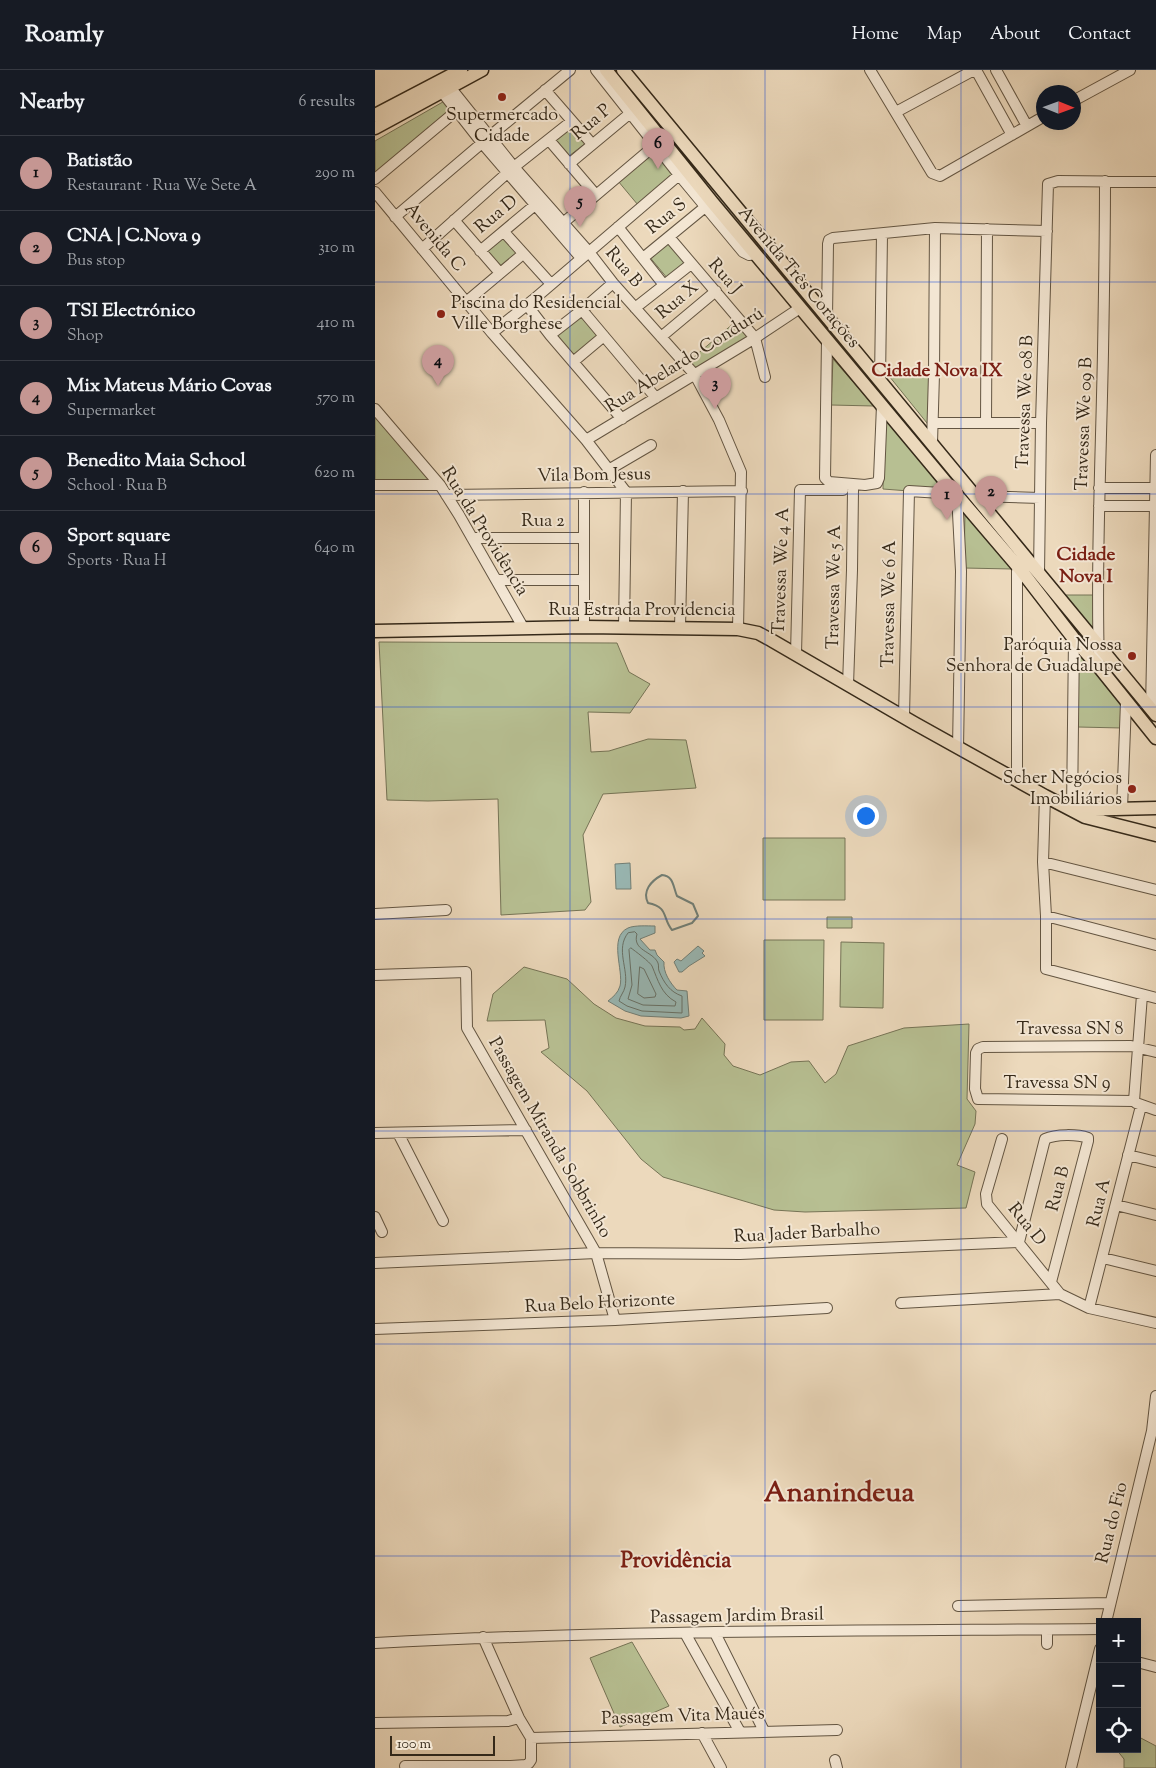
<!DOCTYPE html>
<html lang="en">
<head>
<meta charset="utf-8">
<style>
	body { margin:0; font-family:"Sorts Mill Goudy",serif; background:#20242c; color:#f1f3f6 }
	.controls { position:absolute; right:15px; bottom:15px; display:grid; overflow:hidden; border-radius:0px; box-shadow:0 5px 20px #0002 }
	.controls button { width:45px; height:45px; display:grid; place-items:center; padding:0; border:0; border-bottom:1px solid #363941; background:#171b24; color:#f1f3f6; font:25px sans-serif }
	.compass { position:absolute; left:661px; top:15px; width:45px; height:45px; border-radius:50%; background:#171b24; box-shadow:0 5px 20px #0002; rotate:91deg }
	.scale { position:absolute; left:15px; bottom:12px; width:105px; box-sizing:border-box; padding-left:5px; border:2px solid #352919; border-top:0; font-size:14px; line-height:18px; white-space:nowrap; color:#352919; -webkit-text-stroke:4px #f3e6d3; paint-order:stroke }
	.you { position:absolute; left:490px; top:745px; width:18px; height:18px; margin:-12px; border:4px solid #fff; border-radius:50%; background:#1a73e8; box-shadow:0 0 0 8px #1a73e833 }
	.badge { display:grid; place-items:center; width:32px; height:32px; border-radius:50%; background:#c59692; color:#111; font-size:16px; font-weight:700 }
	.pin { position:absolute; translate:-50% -41px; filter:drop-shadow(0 1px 2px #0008) }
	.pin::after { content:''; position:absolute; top:26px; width:18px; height:15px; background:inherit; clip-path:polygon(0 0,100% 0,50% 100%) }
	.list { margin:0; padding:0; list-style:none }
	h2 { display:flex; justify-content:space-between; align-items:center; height:65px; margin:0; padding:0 20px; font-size:21px }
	h2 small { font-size:16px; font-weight:400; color:#9ea1a6 }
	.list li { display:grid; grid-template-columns:32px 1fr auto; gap:15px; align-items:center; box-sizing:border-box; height:75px; padding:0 20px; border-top:1px solid #363941 }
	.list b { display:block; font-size:19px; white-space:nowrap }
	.list p { margin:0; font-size:16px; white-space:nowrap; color:#9ea1a6 }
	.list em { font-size:16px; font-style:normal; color:#9ea1a6 }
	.icon { flex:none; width:28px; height:28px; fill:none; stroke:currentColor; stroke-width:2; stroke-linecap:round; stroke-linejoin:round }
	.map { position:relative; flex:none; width:781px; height:1698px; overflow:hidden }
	header { display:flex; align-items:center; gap:30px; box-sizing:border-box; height:70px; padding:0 25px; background:#171b24; border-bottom:1px solid #363941 }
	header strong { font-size:24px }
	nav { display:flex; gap:28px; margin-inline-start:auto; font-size:18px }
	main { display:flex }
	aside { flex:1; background:#171b24 }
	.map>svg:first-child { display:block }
	.green { fill:#b7bf92; stroke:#767456 }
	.water { fill:#99b9b6; stroke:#717f77 }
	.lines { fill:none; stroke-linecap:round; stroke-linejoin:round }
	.shore { stroke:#677168; stroke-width:1 }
	.stream { stroke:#717f77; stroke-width:2 }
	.minor-casing { stroke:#635542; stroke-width:12 }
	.major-casing { stroke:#352919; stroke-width:15 }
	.minor { stroke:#f3e6d3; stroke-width:10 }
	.major { stroke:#ecd9bc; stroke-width:12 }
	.grid { fill:none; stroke:#1d4ed8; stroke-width:1; stroke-opacity:0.55 }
	.poi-dot { fill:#8f2418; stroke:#f3e6d3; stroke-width:2 }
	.labels { text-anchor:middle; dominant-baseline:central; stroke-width:4; stroke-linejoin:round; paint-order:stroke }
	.poi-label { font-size:18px; fill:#352919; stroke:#f3e6d3; text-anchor:end }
	.street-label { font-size:18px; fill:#352919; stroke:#f3e6d3 }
	.neighbourhood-label { font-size:19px; font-weight:bold; fill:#7a1f14; stroke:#f3e6d3 }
	.district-label { font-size:22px; font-weight:bold; fill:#7a1f14; stroke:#f3e6d3 }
	.town-label { font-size:28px; font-weight:bold; fill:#7a1f14; stroke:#f3e6d3 }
</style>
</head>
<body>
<header>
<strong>Roamly</strong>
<nav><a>Home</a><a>Map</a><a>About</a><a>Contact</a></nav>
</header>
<main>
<aside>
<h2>Nearby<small>6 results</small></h2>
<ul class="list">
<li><span class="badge">1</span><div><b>Batistão</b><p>Restaurant · Rua We Sete A</p></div><em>290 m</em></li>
<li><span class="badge">2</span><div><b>CNA | C.Nova 9</b><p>Bus stop</p></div><em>310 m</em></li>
<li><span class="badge">3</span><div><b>TSI Electrónico</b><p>Shop</p></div><em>410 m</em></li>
<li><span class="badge">4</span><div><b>Mix Mateus Mário Covas</b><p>Supermarket</p></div><em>570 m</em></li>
<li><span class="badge">5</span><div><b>Benedito Maia School</b><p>School · Rua B</p></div><em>620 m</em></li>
<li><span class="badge">6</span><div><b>Sport square</b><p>Sports · Rua H</p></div><em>640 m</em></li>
</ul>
</aside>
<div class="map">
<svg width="781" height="1698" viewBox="0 0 781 1698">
	<rect width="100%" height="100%" fill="#ecd9bc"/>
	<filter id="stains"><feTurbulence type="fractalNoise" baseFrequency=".004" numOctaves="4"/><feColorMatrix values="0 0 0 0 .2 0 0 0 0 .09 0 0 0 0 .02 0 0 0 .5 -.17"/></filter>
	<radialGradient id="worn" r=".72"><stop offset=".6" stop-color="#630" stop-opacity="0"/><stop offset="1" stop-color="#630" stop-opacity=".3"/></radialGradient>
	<!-- green -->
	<path class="green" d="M 73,29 L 82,40 L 0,108 L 0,71 Z
		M 197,54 L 212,72 L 194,86 L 180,69 Z
		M 279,80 L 299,104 L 263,135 L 243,111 Z
		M 130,159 L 150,182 L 126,203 L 106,179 Z
		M 296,167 L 316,191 L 293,209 L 273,185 Z
		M 207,244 L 227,267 L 200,289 L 181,265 Z
		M 359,253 L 373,267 L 320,298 L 313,292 Z
		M 458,289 L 499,336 L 456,335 Z
		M 510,301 L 557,302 L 556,358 Z
		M 0,346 L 56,412 L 0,412 Z
		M 509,346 L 570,419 L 534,421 L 508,419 Z
		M 590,441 L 637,499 L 589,498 Z
		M 690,525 L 720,525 L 720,558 L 717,560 Z
		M 4,572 L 242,573 L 254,602 L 275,614 L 255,643 L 213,642 L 216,682 L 234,681 L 273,669 L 311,670 L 321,718 L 228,724 L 208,765 L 216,832 L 210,840 L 126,845 L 123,729 L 53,731 L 12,730 Z
		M 703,579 L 748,630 L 747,658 L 703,657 Z
		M 388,768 L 470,768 L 470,830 L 388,830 Z
		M 452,847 L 477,847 L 477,858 L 452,858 Z
		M 389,870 L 449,870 L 448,950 L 389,950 Z
		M 466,872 L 509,873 L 508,938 L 465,937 Z
		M 149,897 L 192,909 L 219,934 L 241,948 L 270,956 L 305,957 L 309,960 L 320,959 L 327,948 L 350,974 L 349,985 L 358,996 L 385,1005 L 416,992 L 434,991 L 450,1013 L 461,1004 L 473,976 L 529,958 L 594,954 L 592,1029 L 601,1041 L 600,1054 L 582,1095 L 600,1102 L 591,1138 L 430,1142 L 399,1140 L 288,1107 L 266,1089 L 212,1021 L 166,982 L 174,978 L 170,950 L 112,951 L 118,924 Z
		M 257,1572 L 294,1636 L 245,1657 L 215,1588 Z
		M 762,1666 L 781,1676 L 781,1698 L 749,1698 L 749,1689 L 741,1679 L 762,1679 Z"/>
	<!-- water -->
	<path class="water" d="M 255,793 L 256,819 L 241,819 L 240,794 Z
		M 280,856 L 280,863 L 265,869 L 275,880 L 280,880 L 282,885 L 289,892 C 288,902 295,913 302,920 L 312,921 L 314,946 L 306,948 L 266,946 L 250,941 L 233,931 C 238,927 243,923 245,916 C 249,901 233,867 253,858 C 260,855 272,856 280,856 Z
		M 323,876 L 329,881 L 327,883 L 330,886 L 314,896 L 307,902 L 304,902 L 299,892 L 302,889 L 306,891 Z"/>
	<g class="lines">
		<!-- shore -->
		<path class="shore" d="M 260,862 L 262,864 C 257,881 278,881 283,893 C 284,896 283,898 284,901 C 289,913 295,922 307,926 L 307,943 L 267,941 L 252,936 L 244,931 C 245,926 249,922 250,917 C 254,899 240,879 253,863 Z
			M 256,878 C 260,881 275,892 277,896 C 283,910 286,924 301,932 L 300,936 L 268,935 L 253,929 L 257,915 L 254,880 Z
			M 265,897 L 269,899 L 281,924 L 280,927 L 269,928 L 263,924 Z"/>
		<!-- stream -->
		<path class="stream" d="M 287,805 C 299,806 298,817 302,826 L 318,834 L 323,846 L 317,853 L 297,860 C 287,848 294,837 273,833 C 267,821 276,811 287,805 Z"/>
		<defs>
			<path id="minor" d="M 221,0 L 304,105 L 368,182 L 374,185 L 380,184
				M 495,0 L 557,103 L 565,106 L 668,47
				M 601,0 L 637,65
				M 621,0 L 652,56
				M 75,17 L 139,97 L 214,182 L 238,213 L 320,305 L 344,350 L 366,402 L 363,559
				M 170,20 L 217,74
				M 67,22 L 107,73 L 206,188
				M 698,31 L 755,0
				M 521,42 L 599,0
				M 115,66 L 195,0
				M 174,70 L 221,125
				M 194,94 L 259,40
				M 0,109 L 86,37
				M 0,122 L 117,263 L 211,370 L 251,422
				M 20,147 L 107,73
				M 79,150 L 125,203
				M 188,153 L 285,71
				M 243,157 L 289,215
				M 129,162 L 176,214
				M 294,167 L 380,268 L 390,307
				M 47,179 L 139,97 L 197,51
				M 105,181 L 160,135
				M 268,188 L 335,133
				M 91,232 L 148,184
				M 152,235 L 175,265 L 247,349
				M 260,238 L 316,194
				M 207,240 L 281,328
				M 452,248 L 453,174 L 454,170 L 458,168 L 560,158 L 672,161
				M 117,263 L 158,230 L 311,99
				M 175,265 L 207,240 L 238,213
				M 286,267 L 341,221
				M 452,270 L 450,408 L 454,412 L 490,415 L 502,413 L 504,408 L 507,335
				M 198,292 L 229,266
				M 505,311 L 507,164
				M 0,339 L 65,415 L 84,445 L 149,559
				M 558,353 L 666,353
				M 611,353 L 612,159
				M 211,370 L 380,268 L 425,238
				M 557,373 L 559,304 L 560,158
				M 235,399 L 276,375
				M 0,415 L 65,415
				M 724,418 L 780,418
				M 209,422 L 209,557
				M 71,425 L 367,421
				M 600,426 L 665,428
				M 724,436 L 780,436
				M 97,468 L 208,468
				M 664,504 L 666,353 L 673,114 L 683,111 L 781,112
				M 122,510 L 209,510
				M 249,557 L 251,422
				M 305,558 L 308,421
				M 421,584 L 425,420 L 468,420
				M 724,597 C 721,492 726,387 728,282 C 729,225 730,168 730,111
				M 473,615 L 477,500 L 478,420
				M 776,639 L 781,385
				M 529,647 L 534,421 L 582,424 L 586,501 L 583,678
				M 642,711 L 642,501 L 645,499
				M 670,726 L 668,792 L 671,846 L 671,899 L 781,928
				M 747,739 L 751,632
				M 697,740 L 699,569
				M 668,792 L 781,820
				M 0,844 L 71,840
				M 671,846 L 781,875
				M 0,905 L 91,902 L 92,958 L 221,1183 L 240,1250
				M 759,1031 L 603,1029 L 600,1019 L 601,983 L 603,979 L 608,977 L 756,976 L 781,982
				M 759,1031 L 767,925
				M 761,1033 L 781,1040
				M 0,1063 L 151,1060
				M 23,1063 L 68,1151
				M 627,1069 L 611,1124 L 612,1134 L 685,1224 L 714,1238 L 781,1253
				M 753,1085 L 781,1092
				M 741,1135 L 781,1145
				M 0,1147 L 7,1162
				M 728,1188 L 781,1201
				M 0,1193 L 221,1183 L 365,1184 L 644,1172 L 670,1069 C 681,1064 702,1064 713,1068 L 713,1071 L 676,1212
				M 526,1233 L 685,1224
				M 714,1238 L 766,1036
				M 0,1259 L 240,1250 L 452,1238
				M 583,1536 L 735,1533
				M 731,1552 L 777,1361 L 781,1326
				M 672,1560 L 672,1574
				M 310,1563 L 365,1662
				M 340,1563 L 389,1661
				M 0,1573 C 241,1560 483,1561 725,1559
				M 762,1592 L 781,1597
				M 0,1653 L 133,1651 L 144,1648
				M 327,1663 L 346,1698
				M 156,1668 L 462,1660
				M 460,1690 L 462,1698
				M 30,1696 L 136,1696 L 151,1695 L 154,1693 L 156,1690 L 156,1668 L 144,1648 L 108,1567
				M 696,1698 L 725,1579"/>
			<path id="major" d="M 231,0 L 337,132 L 569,410 L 645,499 L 699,569 L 724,597 L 781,668
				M 248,0 L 781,645
				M 0,45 L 86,0
				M 0,58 L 107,0
				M 0,561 L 209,557 L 363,559 L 383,563 L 396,570 L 539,653 L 670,726 L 710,747 L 781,765
				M 699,740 L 781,738"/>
		</defs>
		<!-- minor casing -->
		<use href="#minor" class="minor-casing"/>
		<!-- major casing -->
		<use href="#major" class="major-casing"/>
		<!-- minor -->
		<use href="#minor" class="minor"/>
		<!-- major -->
		<use href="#major" class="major"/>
	</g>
	<!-- grid -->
	<path class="grid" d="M 195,0 L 195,1698M 390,0 L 390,1698M 586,0 L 586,1698M 0,212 L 781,212M 0,424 L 781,424M 0,637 L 781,637M 0,849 L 781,849M 0,1061 L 781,1061M 0,1274 L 781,1274M 0,1486 L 781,1486"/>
	<!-- markers -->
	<g class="poi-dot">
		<circle cx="127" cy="27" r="5"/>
		<circle cx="66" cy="244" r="5"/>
		<circle cx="757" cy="586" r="5"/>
		<circle cx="757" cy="719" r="5"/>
	</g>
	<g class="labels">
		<!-- poi labels -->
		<g class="poi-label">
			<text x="127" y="46" text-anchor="middle">Supermercado<tspan x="127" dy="21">Cidade</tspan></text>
			<text x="76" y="234" text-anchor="start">Piscina do Residencial<tspan x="76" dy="21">Ville Borghese</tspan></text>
			<text x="747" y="576">Paróquia Nossa<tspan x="747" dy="21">Senhora de Guadalupe</tspan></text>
			<text x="747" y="709">Scher Negócios<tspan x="747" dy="21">Imobiliários</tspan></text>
		</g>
		<!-- street labels -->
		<g class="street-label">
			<text transform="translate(217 53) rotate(-40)">Rua P</text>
			<text transform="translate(122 145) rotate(-40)">Rua D</text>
			<text transform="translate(292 147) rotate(-39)">Rua S</text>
			<text transform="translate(59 168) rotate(50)">Avenida C</text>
			<text transform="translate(248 198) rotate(50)">Rua B</text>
			<text transform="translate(349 207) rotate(49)">Rua J</text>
			<text transform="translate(423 208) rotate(50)">Avenida Três Corações</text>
			<text transform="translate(303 231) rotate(-40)">Rua X</text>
			<text transform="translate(310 291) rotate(-32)">Rua Abelardo Condurú</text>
			<text transform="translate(651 332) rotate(-88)">Travessa We 08 B</text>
			<text transform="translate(710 354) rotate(-88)">Travessa We 09 B</text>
			<text transform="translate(219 406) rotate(-1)">Vila Bom Jesus</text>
			<text x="168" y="452">Rua 2</text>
			<text transform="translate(109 462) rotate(58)">Rua da Providência</text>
			<text transform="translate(407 501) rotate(-88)">Travessa We 4 A</text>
			<text transform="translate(460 517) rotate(-89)">Travessa We 5 A</text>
			<text transform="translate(515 534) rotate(-89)">Travessa We 6 A</text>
			<text x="267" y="541">Rua Estrada Providencia</text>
			<text x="695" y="960">Travessa SN 8</text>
			<text x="682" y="1014">Travessa SN 9</text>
			<text transform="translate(174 1068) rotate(60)">Passagem Miranda Sobbrinho</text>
			<text transform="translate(684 1119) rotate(-75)">Rua B</text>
			<text transform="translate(725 1133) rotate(-76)">Rua A</text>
			<text transform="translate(651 1155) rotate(51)">Rua D</text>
			<text transform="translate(432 1164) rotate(-3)">Rua Jader Barbalho</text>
			<text transform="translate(225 1234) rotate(-3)">Rua Belo Horizonte</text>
			<text transform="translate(738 1453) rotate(-76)">Rua do Fio</text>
			<text transform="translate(362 1547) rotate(-1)">Passagem Jardim Brasil</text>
			<text transform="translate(308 1647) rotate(-2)">Passagem Vita Maués</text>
		</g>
		<!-- neighbourhood labels -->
		<g class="neighbourhood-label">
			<text x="562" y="301">Cidade Nova IX</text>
			<text x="711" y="485">Cidade<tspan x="711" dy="22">Nova I</tspan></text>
		</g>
		<!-- district labels -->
		<g class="district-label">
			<text x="301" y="1492">Providência</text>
		</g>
		<!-- town labels -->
		<g class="town-label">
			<text x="464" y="1424">Ananindeua</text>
		</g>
	</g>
	<rect width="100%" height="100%" filter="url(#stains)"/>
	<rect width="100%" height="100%" fill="url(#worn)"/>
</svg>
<div class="controls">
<button>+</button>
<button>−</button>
<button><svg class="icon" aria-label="locate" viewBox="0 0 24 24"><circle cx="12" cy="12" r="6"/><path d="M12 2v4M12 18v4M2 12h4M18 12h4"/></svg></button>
</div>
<svg class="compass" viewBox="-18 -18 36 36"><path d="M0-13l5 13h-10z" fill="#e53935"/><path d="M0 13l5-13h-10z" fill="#9ea1a6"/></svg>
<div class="scale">100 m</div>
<div class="you"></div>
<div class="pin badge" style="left:572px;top:450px">1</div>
<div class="pin badge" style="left:616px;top:447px">2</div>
<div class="pin badge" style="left:340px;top:339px">3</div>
<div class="pin badge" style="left:63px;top:316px">4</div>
<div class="pin badge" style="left:205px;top:157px">5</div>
<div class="pin badge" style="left:283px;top:99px">6</div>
</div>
</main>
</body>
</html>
